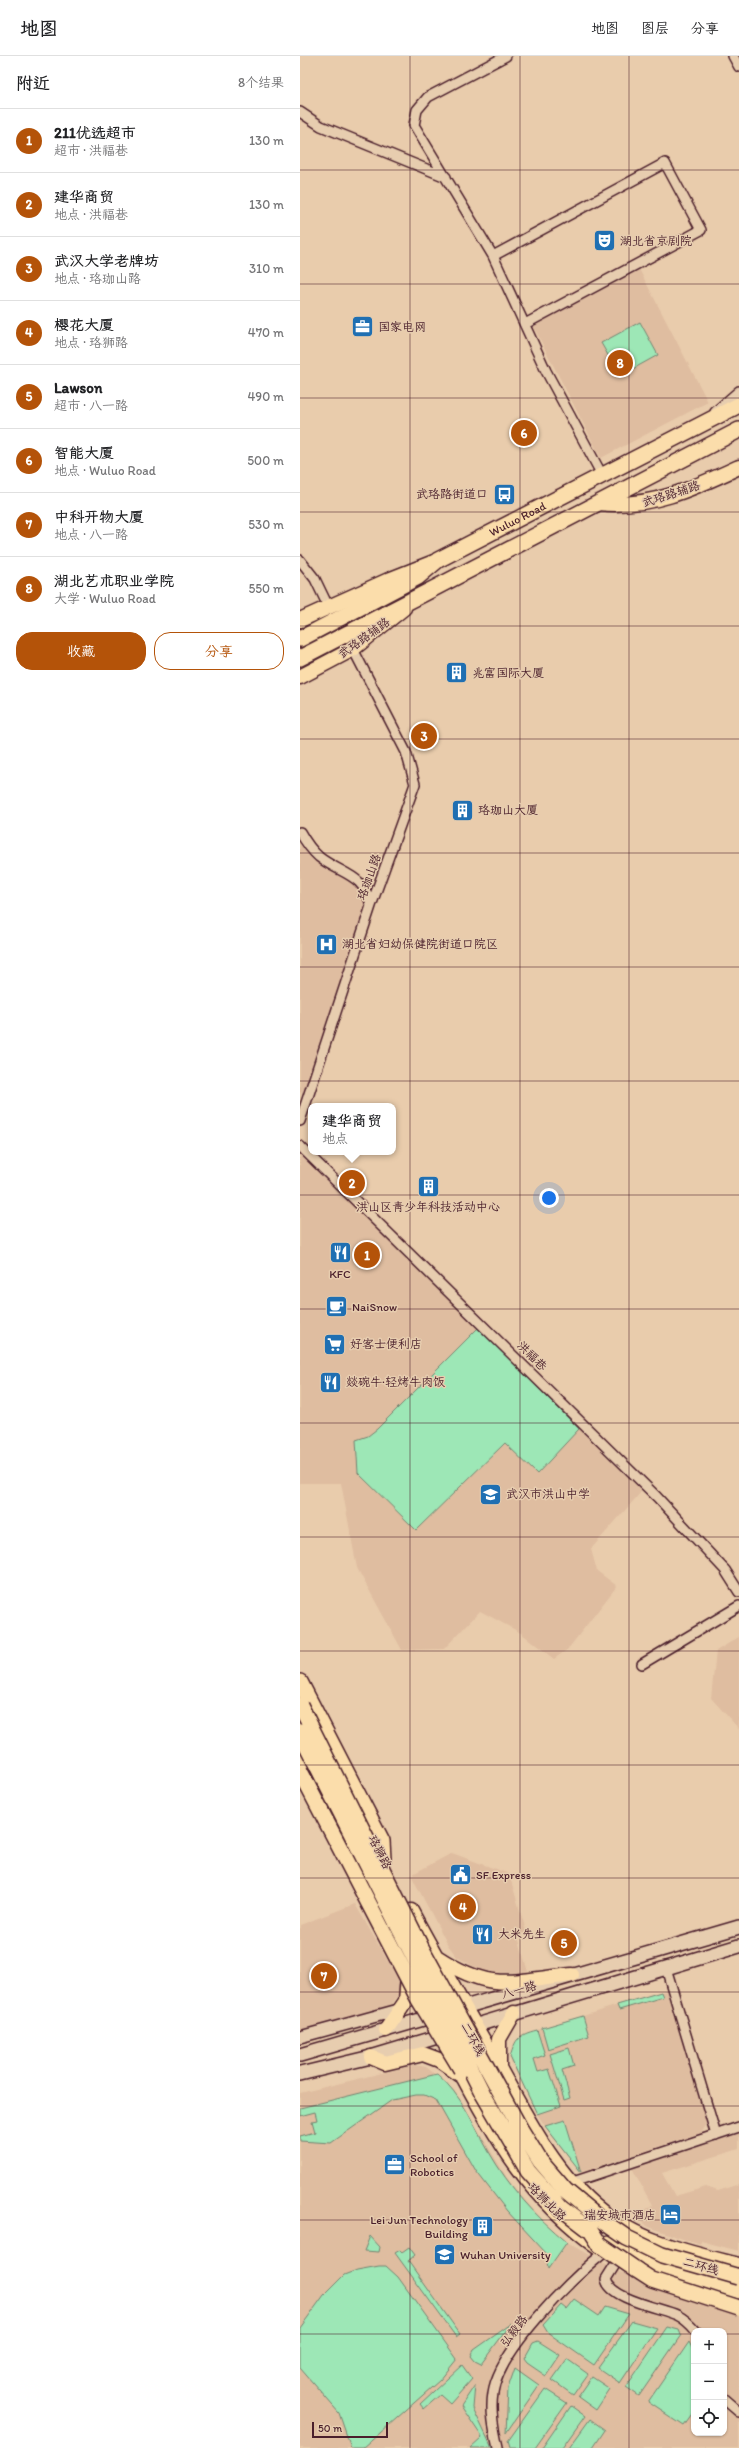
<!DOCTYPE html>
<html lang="zh">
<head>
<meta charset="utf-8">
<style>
	body { margin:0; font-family:Itim,"LXGW WenKai TC",sans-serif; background:#f2f2f2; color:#202124 }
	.controls { position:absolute; right:12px; bottom:12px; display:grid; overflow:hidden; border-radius:8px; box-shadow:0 1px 3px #0004 }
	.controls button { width:36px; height:36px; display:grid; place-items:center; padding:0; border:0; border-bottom:1px solid #e0e0e0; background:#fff; color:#202124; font:20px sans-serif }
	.scale { position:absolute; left:12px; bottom:10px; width:76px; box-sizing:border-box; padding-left:4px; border:2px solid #4a1f2b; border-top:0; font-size:11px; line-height:14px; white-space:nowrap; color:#4a1f2b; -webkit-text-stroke:3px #e7cdaf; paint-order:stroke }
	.you { position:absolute; left:249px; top:1142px; width:14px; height:14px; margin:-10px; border:3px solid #fff; border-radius:50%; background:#1a73e8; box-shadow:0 0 0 6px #1a73e833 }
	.badge { display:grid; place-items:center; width:26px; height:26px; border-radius:50%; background:#b45309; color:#fff; font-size:13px; font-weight:700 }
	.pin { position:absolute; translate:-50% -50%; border:2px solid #fff; box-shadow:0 1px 4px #0006 }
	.popup { position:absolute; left:8px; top:1047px; width:88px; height:52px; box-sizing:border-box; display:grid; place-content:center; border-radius:8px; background:#fff; filter:drop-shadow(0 1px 3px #0005); font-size:13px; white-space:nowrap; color:#757577 }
	.popup b { font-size:15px; color:#202124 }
	.popup::after { content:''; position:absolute; left:50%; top:100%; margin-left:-8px; border:8px solid transparent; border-top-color:#fff }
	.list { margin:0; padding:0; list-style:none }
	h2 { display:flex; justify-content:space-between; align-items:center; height:52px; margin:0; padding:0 16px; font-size:17px }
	h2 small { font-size:13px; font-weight:400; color:#757577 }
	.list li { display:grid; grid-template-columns:26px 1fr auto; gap:12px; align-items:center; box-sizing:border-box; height:64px; padding:0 16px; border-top:1px solid #e0e0e0 }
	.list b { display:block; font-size:15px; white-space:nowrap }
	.list p { margin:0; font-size:13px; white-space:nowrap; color:#757577 }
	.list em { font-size:13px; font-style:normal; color:#757577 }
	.actions { display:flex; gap:8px; padding:12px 16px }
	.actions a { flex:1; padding:9px 0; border:1px solid #b45309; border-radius:16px; text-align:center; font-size:14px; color:#b45309 }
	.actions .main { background:#b45309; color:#fff }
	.icon { flex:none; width:22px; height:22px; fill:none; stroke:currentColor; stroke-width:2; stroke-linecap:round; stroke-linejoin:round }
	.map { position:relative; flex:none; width:439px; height:2392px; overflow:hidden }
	header { display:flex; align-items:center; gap:24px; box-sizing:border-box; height:56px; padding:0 20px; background:#fff; border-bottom:1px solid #e0e0e0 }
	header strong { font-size:19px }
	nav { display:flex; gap:22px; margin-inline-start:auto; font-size:14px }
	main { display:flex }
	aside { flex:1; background:#fff }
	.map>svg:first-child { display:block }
	.built { fill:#dfbda0; fill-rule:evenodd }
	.green { fill:#9de7b6; stroke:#748370 }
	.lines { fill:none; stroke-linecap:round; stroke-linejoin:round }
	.minor-casing { stroke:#4a1f2b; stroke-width:12 }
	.tertiary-casing { stroke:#4a1f2b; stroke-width:14 }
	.secondary-casing { stroke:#4a1f2b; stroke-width:16 }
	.primary-casing { stroke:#4a1f2b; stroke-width:17 }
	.trunk-casing { stroke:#4a1f2b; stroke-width:18 }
	.minor { stroke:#e7cdaf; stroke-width:9 }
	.tertiary { stroke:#e7cdaf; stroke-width:11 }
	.secondary { stroke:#e7cdaf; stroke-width:13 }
	.primary { stroke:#fbddab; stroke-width:14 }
	.trunk { stroke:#fbddab; stroke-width:15 }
	.trunk-bridge-casing { stroke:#4a1f2b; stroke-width:18; stroke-linecap:butt }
	.trunk-bridge { stroke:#fbddab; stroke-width:15 }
	.grid { fill:none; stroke:#4a1f2b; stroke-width:1; stroke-opacity:0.55 }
	.labels { text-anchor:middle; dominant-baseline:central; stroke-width:3; stroke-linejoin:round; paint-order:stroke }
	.poi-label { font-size:12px; fill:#4a1f2b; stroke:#e7cdaf; text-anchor:start }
	.street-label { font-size:12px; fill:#4a1f2b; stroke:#e7cdaf }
</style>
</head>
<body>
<header>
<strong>地图</strong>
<nav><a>地图</a><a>图层</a><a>分享</a></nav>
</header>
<main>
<aside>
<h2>附近<small>8个结果</small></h2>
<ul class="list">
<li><span class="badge">1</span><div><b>211优选超市</b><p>超市 · 洪福巷</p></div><em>130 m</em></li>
<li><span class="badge">2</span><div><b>建华商贸</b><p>地点 · 洪福巷</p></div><em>130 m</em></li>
<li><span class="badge">3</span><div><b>武汉大学老牌坊</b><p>地点 · 珞珈山路</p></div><em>310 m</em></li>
<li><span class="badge">4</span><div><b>樱花大厦</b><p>地点 · 珞狮路</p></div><em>470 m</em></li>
<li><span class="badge">5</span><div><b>Lawson</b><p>超市 · 八一路</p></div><em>490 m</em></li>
<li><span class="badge">6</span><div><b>智能大厦</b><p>地点 · Wuluo Road</p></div><em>500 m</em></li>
<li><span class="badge">7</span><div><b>中科开物大厦</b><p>地点 · 八一路</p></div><em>530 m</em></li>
<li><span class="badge">8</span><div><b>湖北艺术职业学院</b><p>大学 · Wuluo Road</p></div><em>550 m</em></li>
</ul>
<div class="actions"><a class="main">收藏</a><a>分享</a></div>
</aside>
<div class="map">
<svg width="439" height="2392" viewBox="0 0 439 2392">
	<rect width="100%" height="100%" fill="#e9ccac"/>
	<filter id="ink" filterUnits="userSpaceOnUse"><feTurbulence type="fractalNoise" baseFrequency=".025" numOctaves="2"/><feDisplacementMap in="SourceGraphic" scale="8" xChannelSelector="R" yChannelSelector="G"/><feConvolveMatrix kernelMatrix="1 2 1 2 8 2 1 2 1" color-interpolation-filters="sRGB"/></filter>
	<g filter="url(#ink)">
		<!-- built -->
		<path class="built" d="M 339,213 L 408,346 L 301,402 L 232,268 Z
			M 0,789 L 14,805 L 57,830 L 66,848 L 4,1038 L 0,1036 Z
			M 0,1097 L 342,1435 L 291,1493 L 297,1515 L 317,1530 L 268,1593 L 254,1603 L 221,1577 L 180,1555 L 144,1593 L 102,1594 L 57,1512 L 41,1427 L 0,1427 Z
			M 439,1581 L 439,1673 L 411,1642 L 416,1595 Z
			M 152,1797 L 209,1818 L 227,1878 L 218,1881 L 228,1916 L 200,1921 L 182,1915 L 157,1901 L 148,1889 L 111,1819 Z
			M 55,1848 L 102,1930 L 98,1939 L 92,1949 L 0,1977 L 0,1869 Z
			M 367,1934 L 407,2068 L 401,2077 L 281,2116 L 254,2083 L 237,2058 L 211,2006 L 214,1988 L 221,1979 Z
			M 115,2009 L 126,2011 L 153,2033 L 209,2125 L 246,2169 L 267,2186 L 320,2216 L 439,2256 L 439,2392 L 0,2392 L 0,2037 ZM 394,2275 L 424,2275 L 424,2377 L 394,2377 Z
			M 439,2077 L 439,2093 L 362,2117 L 375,2140 L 406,2131 L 418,2135 L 439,2128 L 439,2195 L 401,2185 L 400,2189 L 349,2171 L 334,2162 L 352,2149 L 332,2112 Z"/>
		<!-- green -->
		<path class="green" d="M 340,266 L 358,299 L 320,320 L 301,287 Z
			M 178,1272 L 279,1373 L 237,1418 L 205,1387 L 116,1474 L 58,1417 L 56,1384 L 68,1380 L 77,1373 Z
			M 361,1936 L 363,1941 L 319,1954 L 317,1949 Z
			M 283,1960 L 289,1980 L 248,1993 L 242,1972 Z
			M 237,1974 L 245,1999 L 234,2003 L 238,2016 L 249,2013 L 261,2050 L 237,2058 L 210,2001 C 216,1982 218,1979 237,1974 Z
			M 269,1992 L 274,2010 L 262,2014 L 270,2042 L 264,2044 L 250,1998 Z
			M 137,2018 C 162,2039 173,2068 189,2096 C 209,2131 236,2161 267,2186 L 248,2213 L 246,2197 L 207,2155 L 176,2115 L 136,2044 L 124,2039 L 116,2039 L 92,2044 L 31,2087 L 0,2085 L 0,2080 L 15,2076 L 12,2065 L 17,2064 L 15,2056 L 0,2060 L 0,2052 Z
			M 265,2064 L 281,2116 L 245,2070 Z
			M 70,2180 L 80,2191 L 79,2196 L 64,2195 Z
			M 109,2191 L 115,2199 L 108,2205 L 160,2278 L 156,2281 L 95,2197 L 100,2194 L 102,2196 Z
			M 79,2210 L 86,2210 L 98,2221 L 157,2303 L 140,2324 L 63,2392 L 51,2392 L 39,2357 L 0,2312 L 0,2272 L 24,2239 L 44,2219 L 57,2214 Z
			M 274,2243 L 299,2260 L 305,2251 L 329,2258 L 294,2309 L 248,2277 L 243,2269 L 261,2249 L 266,2253 Z
			M 332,2265 L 357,2272 L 320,2327 L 298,2312 Z
			M 211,2268 L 181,2308 L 175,2305 L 171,2300 L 174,2294 Z
			M 367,2271 L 379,2274 L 381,2279 L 339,2340 L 326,2331 Z
			M 238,2285 L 260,2299 L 246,2320 L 227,2307 L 224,2303 L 233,2287 Z
			M 389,2286 L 394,2296 L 394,2356 L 384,2370 L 348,2346 Z
			M 267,2303 L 288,2318 L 273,2339 L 252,2324 Z
			M 162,2309 L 172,2323 L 150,2348 L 140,2339 L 124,2353 L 120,2348 Z
			M 215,2312 L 239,2329 L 206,2377 L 208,2332 Z
			M 292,2321 L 310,2333 L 296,2354 L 278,2341 Z
			M 175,2329 L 173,2352 L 192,2392 L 170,2392 L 182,2381 L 161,2350 Z
			M 245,2333 L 267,2347 L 235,2392 L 210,2392 L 208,2385 Z
			M 271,2350 L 285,2360 L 262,2392 L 242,2392 Z
			M 290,2363 L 305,2374 L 293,2392 L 269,2392 Z"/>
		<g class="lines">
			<defs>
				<path id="minor" d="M 206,0 L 128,41 L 117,54 L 114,69 L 193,200 L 246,315 L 302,419
					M 433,0 L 439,11
					M 0,56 L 21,70 L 146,121
					M 193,200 L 365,107 L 401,174 L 225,268
					M 415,356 L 439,335
					M 0,504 L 15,523 L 28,550
					M 0,776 C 5,785 11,794 19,801 C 42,819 64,817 71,850
					M 0,1065 L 71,850 L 115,728 L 106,696 L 53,593
					M 0,1090 L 357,1441 L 425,1514 L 439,1536
					M 342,1608 L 439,1550
					M 366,1912 L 416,2079
					M 273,2126 L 439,2071
					M 318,2204 L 306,2223 C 309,2243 361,2252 377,2259 C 385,2263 391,2269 396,2275
					M 424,2343 L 439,2356
					M 198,2392 C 194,2374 190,2356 193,2337 C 199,2294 271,2223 305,2196"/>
				<path id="tertiary" d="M 0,1981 L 102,1953"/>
				<path id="secondary" d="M 0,1999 L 439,1871
					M 0,2018 L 71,2001 L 439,1890"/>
				<path id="primary" d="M 299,447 C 350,453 394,432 439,411
					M 0,564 L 91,523 L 134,506
					M 0,621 L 53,593 L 104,552
					M 0,1696 L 52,1800
					M 111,1855 C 138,1905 166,1954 194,2003 C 226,2059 255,2123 309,2161 C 347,2188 395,2198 439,2209
					M 137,1901 C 192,1937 212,1925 272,1919
					M 86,1974 L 106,1945 L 108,1919
					M 71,2001 L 85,2007 L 123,1998 L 139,2004 L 162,2020
					M 154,2003 C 193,2079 230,2144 302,2194
					M 199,2010 L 199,1983 L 214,1957"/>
				<g id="trunk">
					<path id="s1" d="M 0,583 L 118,521 L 138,504 L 439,349"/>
					<path d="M 0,602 L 439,374"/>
					<path d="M 0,1626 L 82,1785 L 83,1803"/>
					<path d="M 309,2188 L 357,2212 L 439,2235"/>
				</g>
			</defs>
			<!-- minor casing -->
			<use href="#minor" class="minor-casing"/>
			<!-- tertiary casing -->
			<use href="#tertiary" class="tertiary-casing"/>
			<!-- secondary casing -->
			<use href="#secondary" class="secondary-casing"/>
			<!-- primary casing -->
			<use href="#primary" class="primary-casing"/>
			<!-- trunk casing -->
			<use href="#trunk" class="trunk-casing"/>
			<!-- minor -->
			<use href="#minor" class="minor"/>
			<!-- tertiary -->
			<use href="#tertiary" class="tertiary"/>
			<!-- secondary -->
			<use href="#secondary" class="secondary"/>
			<!-- primary -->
			<use href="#primary" class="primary"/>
			<!-- trunk -->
			<use href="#trunk" class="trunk"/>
			<defs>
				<path id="trunk-bridge" d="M 0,1649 L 122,1893 L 221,2074 L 240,2105 L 265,2134 L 301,2164 L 327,2182 L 362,2199 L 439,2221
					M 0,1676 L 183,2038 L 228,2115 L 261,2152 L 291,2175 L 300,2189 L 338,2215 L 352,2224 L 439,2252
					M 0,1715 L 118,1942 L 161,2013"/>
			</defs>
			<!-- trunk-bridge casing -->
			<use href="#trunk-bridge" class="trunk-bridge-casing"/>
			<!-- trunk-bridge -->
			<use href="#trunk-bridge" class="trunk-bridge"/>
		</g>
	</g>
	<!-- grid -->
	<path class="grid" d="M 110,0 L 110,2392M 220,0 L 220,2392M 329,0 L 329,2392M 0,114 L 439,114M 0,228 L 439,228M 0,342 L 439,342M 0,456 L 439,456M 0,570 L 439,570M 0,683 L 439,683M 0,797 L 439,797M 0,911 L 439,911M 0,1025 L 439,1025M 0,1139 L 439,1139M 0,1253 L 439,1253M 0,1367 L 439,1367M 0,1481 L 439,1481M 0,1595 L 439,1595M 0,1709 L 439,1709M 0,1822 L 439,1822M 0,1936 L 439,1936M 0,2050 L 439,2050M 0,2164 L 439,2164M 0,2278 L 394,2278M 424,2278 L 439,2278"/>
	<!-- icons -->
	<defs>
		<symbol id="theatre-square" viewBox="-11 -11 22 22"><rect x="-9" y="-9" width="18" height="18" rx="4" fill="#1f6fb2" stroke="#e7cdaf"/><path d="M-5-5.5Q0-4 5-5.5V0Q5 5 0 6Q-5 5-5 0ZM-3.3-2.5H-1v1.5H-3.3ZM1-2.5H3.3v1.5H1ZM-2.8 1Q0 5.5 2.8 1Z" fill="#fff"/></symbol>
		<symbol id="office-square" viewBox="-11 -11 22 22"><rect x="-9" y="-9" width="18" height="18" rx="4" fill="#1f6fb2" stroke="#e7cdaf"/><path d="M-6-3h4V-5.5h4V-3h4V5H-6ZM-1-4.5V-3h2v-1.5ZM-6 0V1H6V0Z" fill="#fff"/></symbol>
		<symbol id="bus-square" viewBox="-11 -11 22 22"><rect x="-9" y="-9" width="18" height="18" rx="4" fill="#1f6fb2" stroke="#e7cdaf"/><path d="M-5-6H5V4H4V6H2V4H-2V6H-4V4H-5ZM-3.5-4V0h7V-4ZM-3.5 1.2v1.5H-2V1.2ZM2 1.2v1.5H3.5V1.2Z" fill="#fff"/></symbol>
		<symbol id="building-square" viewBox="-11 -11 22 22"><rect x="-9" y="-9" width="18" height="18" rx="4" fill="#1f6fb2" stroke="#e7cdaf"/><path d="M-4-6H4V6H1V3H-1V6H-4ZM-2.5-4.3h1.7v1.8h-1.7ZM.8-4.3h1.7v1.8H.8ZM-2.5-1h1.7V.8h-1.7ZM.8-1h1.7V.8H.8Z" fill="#fff"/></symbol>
		<symbol id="hospital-square" viewBox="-11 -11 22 22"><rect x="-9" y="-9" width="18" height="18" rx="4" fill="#1f6fb2" stroke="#e7cdaf"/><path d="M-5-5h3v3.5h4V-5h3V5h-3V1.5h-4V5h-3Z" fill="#fff"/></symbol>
		<symbol id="restaurant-square" viewBox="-11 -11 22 22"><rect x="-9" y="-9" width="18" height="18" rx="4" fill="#1f6fb2" stroke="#e7cdaf"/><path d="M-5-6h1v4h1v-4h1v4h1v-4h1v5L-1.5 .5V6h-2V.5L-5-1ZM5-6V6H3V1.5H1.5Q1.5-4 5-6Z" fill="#fff"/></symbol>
		<symbol id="cafe-square" viewBox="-11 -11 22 22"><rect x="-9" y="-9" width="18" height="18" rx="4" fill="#1f6fb2" stroke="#e7cdaf"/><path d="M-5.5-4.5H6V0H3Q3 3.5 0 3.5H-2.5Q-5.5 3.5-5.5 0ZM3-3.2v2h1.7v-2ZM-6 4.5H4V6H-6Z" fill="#fff"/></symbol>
		<symbol id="supermarket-square" viewBox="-11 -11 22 22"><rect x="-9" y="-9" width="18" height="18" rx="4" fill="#1f6fb2" stroke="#e7cdaf"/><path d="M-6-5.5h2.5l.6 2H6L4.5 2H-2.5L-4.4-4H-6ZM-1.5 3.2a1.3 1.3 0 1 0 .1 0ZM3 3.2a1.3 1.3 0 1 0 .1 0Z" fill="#fff"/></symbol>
		<symbol id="school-square" viewBox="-11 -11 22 22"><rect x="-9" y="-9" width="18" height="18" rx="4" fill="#1f6fb2" stroke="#e7cdaf"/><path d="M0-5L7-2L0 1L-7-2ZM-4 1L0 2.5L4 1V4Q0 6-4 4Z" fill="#fff"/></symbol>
		<symbol id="civic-square" viewBox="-11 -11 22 22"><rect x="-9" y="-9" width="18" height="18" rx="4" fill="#1f6fb2" stroke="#e7cdaf"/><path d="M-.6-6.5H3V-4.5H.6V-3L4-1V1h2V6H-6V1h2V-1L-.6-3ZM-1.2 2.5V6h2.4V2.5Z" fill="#fff"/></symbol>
		<symbol id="hotel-square" viewBox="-11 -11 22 22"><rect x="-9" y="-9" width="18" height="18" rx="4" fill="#1f6fb2" stroke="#e7cdaf"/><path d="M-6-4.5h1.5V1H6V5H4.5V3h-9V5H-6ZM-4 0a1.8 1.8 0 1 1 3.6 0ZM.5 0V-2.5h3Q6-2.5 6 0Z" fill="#fff"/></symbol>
		<symbol id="university-square" viewBox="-11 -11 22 22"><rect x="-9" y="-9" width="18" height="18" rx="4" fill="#1f6fb2" stroke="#e7cdaf"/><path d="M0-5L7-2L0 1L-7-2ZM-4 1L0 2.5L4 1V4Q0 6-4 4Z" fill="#fff"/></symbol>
	</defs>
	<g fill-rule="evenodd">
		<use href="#theatre-square" x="292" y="172" width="25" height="25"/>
		<use href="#office-square" x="50" y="258" width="25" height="25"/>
		<use href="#bus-square" x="192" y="426" width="25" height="25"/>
		<use href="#building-square" x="144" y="604" width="25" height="25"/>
		<use href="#building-square" x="150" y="742" width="25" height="25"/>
		<use href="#hospital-square" x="14" y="876" width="25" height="25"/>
		<use href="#building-square" x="116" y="1118" width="25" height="25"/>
		<use href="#restaurant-square" x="28" y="1184" width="25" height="25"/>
		<use href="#cafe-square" x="24" y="1238" width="25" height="25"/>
		<use href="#supermarket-square" x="22" y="1276" width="25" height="25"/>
		<use href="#restaurant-square" x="18" y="1314" width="25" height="25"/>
		<use href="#school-square" x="178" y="1426" width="25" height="25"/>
		<use href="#civic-square" x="148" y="1806" width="25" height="25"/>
		<use href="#restaurant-square" x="170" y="1866" width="25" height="25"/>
		<use href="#office-square" x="82" y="2096" width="25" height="25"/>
		<use href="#hotel-square" x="358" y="2146" width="25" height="25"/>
		<use href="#building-square" x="170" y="2158" width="25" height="25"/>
		<use href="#university-square" x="132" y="2186" width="25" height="25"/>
	</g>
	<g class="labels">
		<!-- poi labels -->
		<g class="poi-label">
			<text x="320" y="185">湖北省京剧院</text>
			<text x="78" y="271">国家电网</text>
			<text x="188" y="438" text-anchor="end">武珞路街道口</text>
			<text x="172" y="617">兆富国际大厦</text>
			<text x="178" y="754">珞珈山大厦</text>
			<text x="42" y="888">湖北省妇幼保健院街道口院区</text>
			<text x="128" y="1151" text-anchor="middle">洪山区青少年科技活动中心</text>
			<text x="40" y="1218" text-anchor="middle">KFC</text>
			<text x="52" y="1251">NaiSnow</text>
			<text x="50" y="1288">好客士便利店</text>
			<text x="46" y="1326">燚碗牛·轻烤牛肉饭</text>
			<text x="206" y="1438">武汉市洪山中学</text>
			<text x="176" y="1819">SF Express</text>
			<text x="198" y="1878">大米先生</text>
			<text x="110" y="2102">School of<tspan x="110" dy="14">Robotics</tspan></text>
			<text x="356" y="2159" text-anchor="end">瑞安城市酒店</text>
			<text x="168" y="2164" text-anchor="end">Lei Jun Technology<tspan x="168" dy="14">Building</tspan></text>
			<text x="160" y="2199">Wuhan University</text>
		</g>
		<!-- street labels -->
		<g class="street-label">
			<text transform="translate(371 438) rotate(-18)">武珞路辅路</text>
			<text stroke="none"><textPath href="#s1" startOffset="249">Wuluo Road</textPath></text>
			<text transform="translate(64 582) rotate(-36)">武珞路辅路</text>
			<text transform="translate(69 821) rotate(-70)">珞珈山路</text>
			<text transform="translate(232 1300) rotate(45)">洪福巷</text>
			<text transform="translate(80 1796) rotate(63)">珞狮路</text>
			<text transform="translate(219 1934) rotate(-16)">八一路</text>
			<text transform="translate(173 1983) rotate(61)">二环线</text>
			<text transform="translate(247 2146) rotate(45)">珞狮北路</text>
			<text transform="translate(401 2210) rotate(16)">二环线</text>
			<text transform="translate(214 2275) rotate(-53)">弘毅路</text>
		</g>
	</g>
</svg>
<div class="controls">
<button>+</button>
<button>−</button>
<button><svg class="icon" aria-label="locate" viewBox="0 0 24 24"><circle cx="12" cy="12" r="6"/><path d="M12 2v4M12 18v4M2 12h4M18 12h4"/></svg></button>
</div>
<div class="scale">50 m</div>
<div class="you"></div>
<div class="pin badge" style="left:67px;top:1199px">1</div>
<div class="pin badge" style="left:52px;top:1127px">2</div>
<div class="popup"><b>建华商贸</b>地点</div>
<div class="pin badge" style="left:124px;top:680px">3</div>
<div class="pin badge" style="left:163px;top:1851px">4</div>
<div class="pin badge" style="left:264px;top:1887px">5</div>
<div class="pin badge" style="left:224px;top:377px">6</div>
<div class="pin badge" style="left:24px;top:1920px">7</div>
<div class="pin badge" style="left:320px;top:307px">8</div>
</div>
</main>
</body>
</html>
